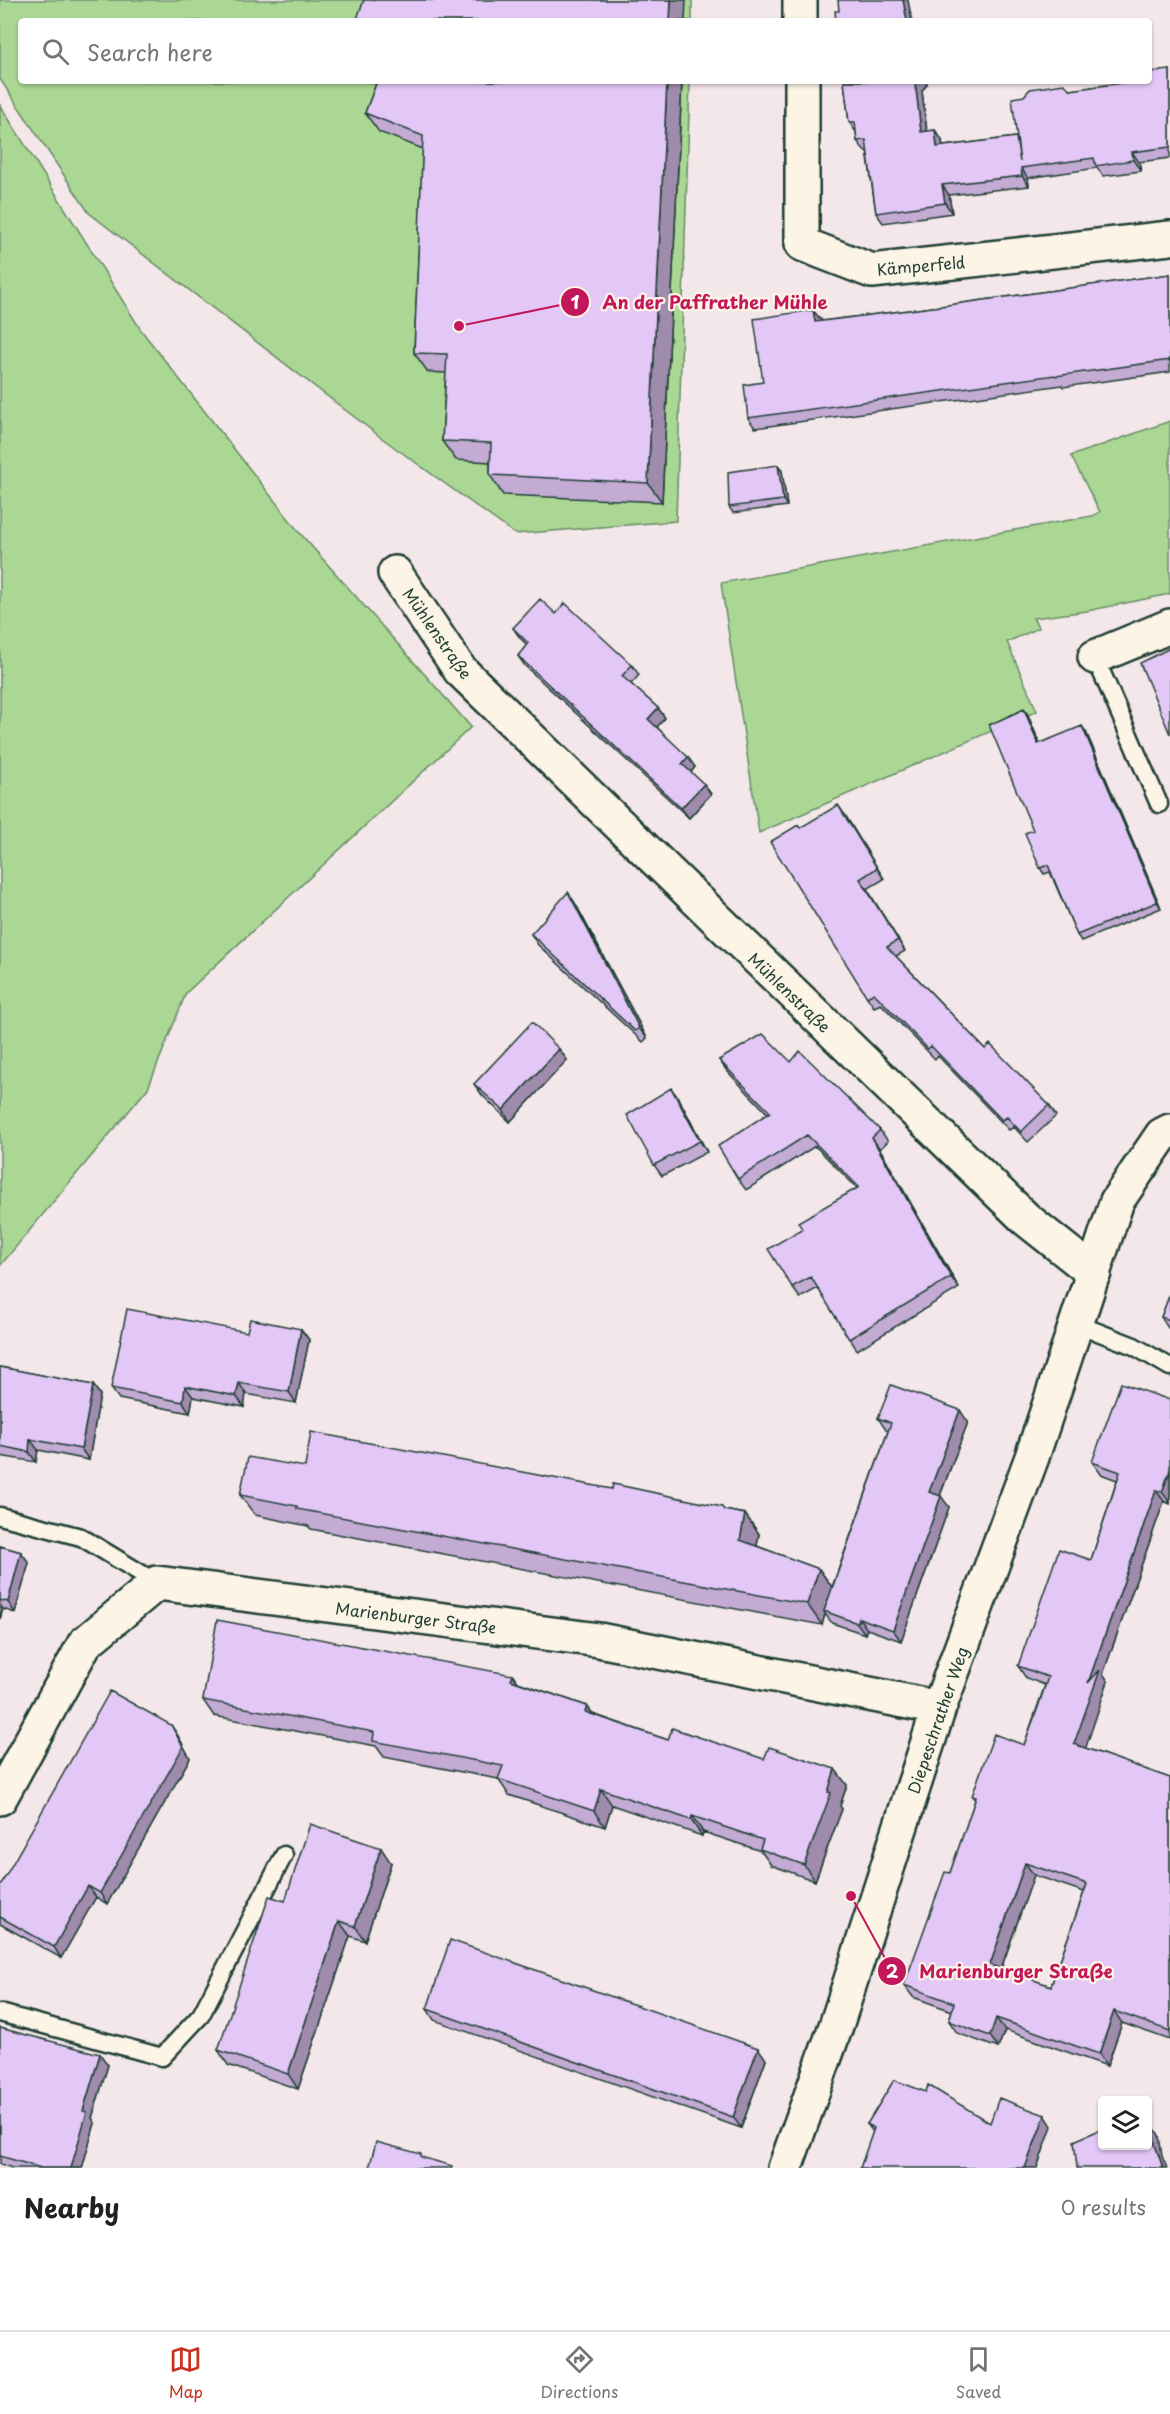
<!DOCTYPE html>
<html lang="en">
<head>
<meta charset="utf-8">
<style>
	body { margin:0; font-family:"Playpen Sans",sans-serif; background:#f2f2f2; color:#202124 }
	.controls { position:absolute; right:18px; bottom:18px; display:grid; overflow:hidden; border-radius:6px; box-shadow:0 2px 4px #0004 }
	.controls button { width:54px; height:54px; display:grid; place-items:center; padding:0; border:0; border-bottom:2px solid #e0e0e0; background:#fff; color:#202124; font:30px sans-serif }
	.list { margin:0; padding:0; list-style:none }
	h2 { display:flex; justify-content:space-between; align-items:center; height:78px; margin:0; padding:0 24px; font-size:26px }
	h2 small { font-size:20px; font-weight:400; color:#757577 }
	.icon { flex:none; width:33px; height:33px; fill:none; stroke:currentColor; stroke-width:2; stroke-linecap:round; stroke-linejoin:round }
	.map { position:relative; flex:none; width:1170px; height:2168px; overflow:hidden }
	.search { position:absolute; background:#fff; box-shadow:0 2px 4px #0004; left:18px; right:18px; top:18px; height:66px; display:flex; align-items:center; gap:15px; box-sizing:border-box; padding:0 21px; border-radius:6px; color:#757577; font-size:22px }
	.sheet { height:162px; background:#fff }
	nav { display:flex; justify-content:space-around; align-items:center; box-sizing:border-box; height:84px; border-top:2px solid #e0e0e0; background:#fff; font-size:16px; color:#757577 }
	nav a { display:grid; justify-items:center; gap:3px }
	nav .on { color:#c8321e }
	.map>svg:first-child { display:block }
	.green { fill:#abd795; stroke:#658a64; stroke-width:1.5 }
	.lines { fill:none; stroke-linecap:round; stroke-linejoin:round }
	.service-casing { stroke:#1f3d34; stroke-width:21 }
	.minor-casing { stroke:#1f3d34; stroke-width:38 }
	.service { stroke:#fcf5e5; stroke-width:16 }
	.minor { stroke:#fcf5e5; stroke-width:33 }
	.wall { fill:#c3abd4; stroke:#1f3d34; stroke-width:1.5; fill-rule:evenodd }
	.shaded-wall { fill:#9f8bac; stroke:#1f3d34; stroke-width:1.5 }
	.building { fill:#e3c7f6; stroke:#1f3d34; stroke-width:1.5; fill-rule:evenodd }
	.labels { text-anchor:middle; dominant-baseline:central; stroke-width:4.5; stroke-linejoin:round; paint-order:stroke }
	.street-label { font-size:16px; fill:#1f3d34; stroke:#fcf5e5 }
	.leader { fill:none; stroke:#c2185b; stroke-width:2 }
	.callout-dot { fill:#c2185b; stroke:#fcf5e5; stroke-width:2 }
	.mark-label { font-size:18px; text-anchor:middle; font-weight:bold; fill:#fff }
	.callout-label { font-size:18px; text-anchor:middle; font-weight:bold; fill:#c2185b; stroke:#fcf5e5; stroke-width:4.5; stroke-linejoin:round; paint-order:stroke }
</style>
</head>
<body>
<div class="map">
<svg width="1170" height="2168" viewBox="0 0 1170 2168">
	<rect width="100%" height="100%" fill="#f4e7ea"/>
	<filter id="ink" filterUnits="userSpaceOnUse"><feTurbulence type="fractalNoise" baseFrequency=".0167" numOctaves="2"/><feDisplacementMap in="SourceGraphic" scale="12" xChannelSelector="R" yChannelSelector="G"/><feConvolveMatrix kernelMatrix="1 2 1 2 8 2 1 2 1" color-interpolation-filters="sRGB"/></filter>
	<g filter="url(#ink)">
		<!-- green -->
		<path class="green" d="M 0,0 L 692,0 L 692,21 L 21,21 L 21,81 L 690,81 L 676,521 L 515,534 L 383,439 L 89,213 L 0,79 Z
			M 0,105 L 141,330 L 299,532 L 471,727 L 186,993 L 148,1088 L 0,1266 Z
			M 1170,421 L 1170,594 L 1087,611 L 1033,618 L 1039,628 L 1007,642 L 1037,711 L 759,833 L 721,583 L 1092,516 L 1100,512 L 1071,456 Z"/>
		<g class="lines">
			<defs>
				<path id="service" d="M 1095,657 L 1159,804
					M 1077,1324 L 1134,1346 L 1170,1367
					M 0,1516 L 81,1537 L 157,1583
					M 0,2013 L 162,2057 L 201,2015 L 284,1855"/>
				<path id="minor" d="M 800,0 L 800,21
					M 802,81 L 802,244 L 872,271 L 1170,238
					M 395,573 L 460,670 L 1026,1219 L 1094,1273
					M 1095,657 L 1170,626
					M 0,1798 L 85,1643 L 157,1583 L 599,1640 L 939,1708
					M 785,2168 L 836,2026 L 939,1708 L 1032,1457 L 1117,1201 L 1162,1135 L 1170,1131"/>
			</defs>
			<!-- service casing -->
			<use href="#service" class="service-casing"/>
			<!-- minor casing -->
			<use href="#minor" class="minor-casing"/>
			<!-- service -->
			<use href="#service" class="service"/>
			<!-- minor -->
			<use href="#minor" class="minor"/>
		</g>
		<!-- wall -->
		<path class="wall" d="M 1170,70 L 1170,158 L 1139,162 L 1141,171 L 1103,176 L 1097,168 L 1028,178 L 1029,186 L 949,195 L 952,213 L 883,223 L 876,213 L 867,151 L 865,151 L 857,141 L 856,132 L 849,122 L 844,81 L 926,81 L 927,84 L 922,91 L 927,131 L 935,130 L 942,140 L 943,146 L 1016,137 L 1071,90 L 1135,81 Z
			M 367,81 L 682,81 L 662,502 L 503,495 L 490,475 L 490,462 L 456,460 L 442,441 L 446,373 L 428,372 L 414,353 L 423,149 L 379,132 L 365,113 L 376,84 Z
			M 1170,274 L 1170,372 L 1063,387 L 1062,385 L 755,428 L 748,418 L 763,382 L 821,320 L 821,321 L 941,306 Z
			M 778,465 L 782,471 L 787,506 L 733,513 L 729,507 Z
			M 556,614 L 632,665 L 639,675 L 631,684 L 658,708 L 665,718 L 657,727 L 695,767 L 691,772 L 711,794 L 689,818 L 525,666 L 518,656 L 527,645 L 520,638 L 513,628 Z
			M 1024,709 L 1028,715 L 1040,744 L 1086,732 L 1161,908 L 1081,941 L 1077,935 L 1050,872 L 1044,874 L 1040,868 L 1033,830 Z
			M 845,815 L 884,879 L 867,889 L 905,951 L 896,956 L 985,1049 L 1049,1105 L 1056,1116 L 1028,1142 L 1014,1127 L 1009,1130 L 938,1056 L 935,1059 L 881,1004 L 874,1007 L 867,997 L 800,828 Z
			M 575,903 L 647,1038 L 643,1042 L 538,945 L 531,934 Z
			M 559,1049 L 567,1060 L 510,1122 L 482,1095 L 474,1084 Z
			M 719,1060 L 791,1062 L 880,1130 L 888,1141 L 880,1149 L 959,1288 L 857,1350 L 818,1288 L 800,1298 L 792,1287 L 802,1229 L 857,1188 L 815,1146 L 746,1190 L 738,1179 L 768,1114 L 727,1071 Z
			M 679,1099 L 707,1152 L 662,1176 L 654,1165 Z
			M 1170,1294 L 1170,1329 L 1168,1328 L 1161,1317 Z
			M 301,1329 L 309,1340 L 296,1403 L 246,1394 L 244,1407 L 193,1397 L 190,1413 L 119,1399 L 111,1388 L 247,1332 Z
			M 0,1367 L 93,1385 L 100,1395 L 89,1460 L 38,1450 L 36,1462 L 0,1456 Z
			M 1170,1400 L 1170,1504 L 1164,1501 L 1103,1674 L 1108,1681 L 1085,1748 L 1170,1778 L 1170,2040 L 1122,2023 L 1107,2066 L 1005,2030 L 998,2048 L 957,2033 L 949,2021 L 952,2011 L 913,1997 L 904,1985 L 950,1873 L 975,1800 L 972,1796 L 1024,1745 L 1045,1685 L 1026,1678 L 1018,1666 L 1091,1560 L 1117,1480 L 1101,1474 L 1092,1462 ZM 1034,1875 L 1084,1892 L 1051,1986 L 1001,1969 Z
			M 878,1418 L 968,1422 L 940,1496 L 949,1507 L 901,1641 L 867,1629 L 865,1634 L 832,1623 L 825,1614 L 822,1625 L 311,1529 L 308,1526 L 255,1515 L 240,1495 L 305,1467 L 724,1510 L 745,1514 L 759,1534 L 757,1546 L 819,1569 L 832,1587 L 888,1431 L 886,1430 Z
			M 0,1546 L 21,1552 L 29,1563 L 15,1613 L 3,1609 L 0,1619 Z
			M 513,1675 L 518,1682 L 587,1706 L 593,1714 L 668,1740 L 764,1759 L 847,1785 L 840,1806 L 842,1809 L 815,1881 L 771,1865 L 761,1851 L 703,1832 L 702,1836 L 612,1805 L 605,1827 L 509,1795 L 498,1779 L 384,1757 L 376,1746 L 214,1716 L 203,1700 Z
			M 171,1725 L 178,1736 L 190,1758 L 107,1904 L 96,1897 L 61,1958 L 0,1924 L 0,1886 Z
			M 391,1863 L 365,1941 L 350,1936 L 298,2089 L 228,2065 L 218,2050 L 285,1901 Z
			M 427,2009 L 766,2059 L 741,2128 L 434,2020 Z
			M 0,2028 L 108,2065 L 92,2118 L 95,2123 L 82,2168 L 12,2168 L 0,2164 Z
			M 990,2123 L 1052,2126 L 873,2132 L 867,2124 Z"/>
		<!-- shaded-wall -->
		<path class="shaded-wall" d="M 671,0 L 686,0 L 685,21 L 670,21 Z
			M 903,0 L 908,0 L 912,21 L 907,21 Z
			M 667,81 L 682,81 L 662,502 L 648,483 Z
			M 915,81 L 926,81 L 927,84 L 922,91 L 928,142 L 921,132 Z
			M 935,130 L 942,140 L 944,157 L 937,147 Z
			M 1132,152 L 1139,162 L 1141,171 L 1133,160 Z
			M 1021,168 L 1028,178 L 1029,186 L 1022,176 Z
			M 942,185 L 949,195 L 952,213 L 945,203 Z
			M 813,310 L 821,320 L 822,332 L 815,322 Z
			M 778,465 L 782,471 L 787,506 L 783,500 Z
			M 658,708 L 665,718 L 655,729 L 648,719 Z
			M 1024,709 L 1028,715 L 1042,750 L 1038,744 Z
			M 1082,726 L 1086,732 L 1161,908 L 1157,902 Z
			M 688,757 L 695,767 L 689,774 L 682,764 Z
			M 704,784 L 711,794 L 689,818 L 681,808 Z
			M 838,805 L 845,815 L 884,879 L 877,868 Z
			M 860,879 L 867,889 L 905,951 L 898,940 Z
			M 568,892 L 575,903 L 647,1038 L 639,1028 Z
			M 559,1049 L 567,1060 L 510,1122 L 503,1110 Z
			M 671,1088 L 679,1099 L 707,1152 L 700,1141 Z
			M 872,1138 L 880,1149 L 959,1288 L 951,1277 Z
			M 301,1329 L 309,1340 L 296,1403 L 289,1392 Z
			M 239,1383 L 246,1394 L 244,1407 L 236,1396 Z
			M 93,1385 L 100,1395 L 89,1460 L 81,1449 Z
			M 185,1386 L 193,1397 L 190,1413 L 183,1402 Z
			M 960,1410 L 968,1422 L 937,1503 L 929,1492 Z
			M 30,1439 L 38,1450 L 36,1462 L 29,1452 Z
			M 1170,1470 L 1170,1503 L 1162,1492 Z
			M 1156,1490 L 1164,1501 L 1103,1674 L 1108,1681 L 1083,1756 L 1074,1744 L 1088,1683 Z
			M 941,1496 L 949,1507 L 901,1641 L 893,1630 Z
			M 745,1514 L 759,1534 L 754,1561 L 740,1540 Z
			M 21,1552 L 29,1563 L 15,1613 L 8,1602 Z
			M 819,1569 L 834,1590 L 824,1611 L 825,1614 L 822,1625 L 807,1604 Z
			M 0,1605 L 3,1609 L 0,1619 Z
			M 859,1618 L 867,1629 L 865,1634 L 857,1623 Z
			M 513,1675 L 524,1691 L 511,1680 Z
			M 587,1706 L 598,1722 L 585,1712 Z
			M 171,1725 L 178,1736 L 190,1758 L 107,1904 L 100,1893 Z
			M 835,1769 L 847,1785 L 840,1806 L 842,1809 L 815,1881 L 804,1865 Z
			M 601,1789 L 612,1805 L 605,1827 L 594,1811 Z
			M 692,1816 L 703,1832 L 702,1836 L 691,1820 Z
			M 381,1848 L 391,1863 L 365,1941 L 355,1926 Z
			M 1025,1863 L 1034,1875 L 998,1977 L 990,1965 Z
			M 88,1886 L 96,1897 L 61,1958 L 54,1947 Z
			M 339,1921 L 350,1936 L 298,2089 L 288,2074 Z
			M 1114,2011 L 1122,2023 L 1107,2066 L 1099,2054 Z
			M 996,2018 L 1005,2030 L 998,2048 L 990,2036 Z
			M 758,2048 L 766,2059 L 741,2128 L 733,2117 Z
			M 100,2054 L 108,2065 L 92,2118 L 95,2123 L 82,2168 L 71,2168 L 83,2111 Z
			M 1045,2115 L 1052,2126 L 1037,2168 L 1025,2168 Z
			M 1151,2123 L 1159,2135 L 1162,2156 L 1167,2168 L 1163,2168 L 1155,2145 Z"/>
		<!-- building -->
		<path class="building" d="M 364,0 L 671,0 L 670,21 L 356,21 Z
			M 838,0 L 903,0 L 907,21 L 836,21 L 835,11 L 839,11 Z
			M 1170,70 L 1170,147 L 1132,152 L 1133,160 L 1096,166 L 1094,158 L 1021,168 L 1022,176 L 942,185 L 945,203 L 876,213 L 866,140 L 857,141 L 855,122 L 849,122 L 844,81 L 915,81 L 921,132 L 935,130 L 937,147 L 1016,137 L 1020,162 L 1012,98 L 1024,96 L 1030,89 L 1064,84 L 1071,90 L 1136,81 L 1149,81 L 1149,72 Z
			M 377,81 L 667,81 L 648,483 L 490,475 L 491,443 L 442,441 L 447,354 L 414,353 L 423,136 L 365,113 Z
			M 1170,274 L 1170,360 L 1056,376 L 1055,375 L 748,418 L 744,385 L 763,382 L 754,319 L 813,310 L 815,322 L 941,306 Z
			M 778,465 L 783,500 L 729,507 L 728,472 Z
			M 540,599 L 556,614 L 565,603 L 632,665 L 622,676 L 658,708 L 648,719 L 688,757 L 682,764 L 704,784 L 681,808 L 518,656 L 528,643 L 513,628 Z
			M 1170,648 L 1170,734 L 1140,663 Z
			M 1024,709 L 1038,744 L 1082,726 L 1157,902 L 1077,935 L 1048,865 L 1040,868 L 1025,833 L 1033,830 L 989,725 Z
			M 838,805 L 877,868 L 860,879 L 898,940 L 887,947 L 985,1049 L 990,1044 L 1049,1105 L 1021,1132 L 1007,1117 L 1002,1120 L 931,1046 L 928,1049 L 874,993 L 867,997 L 770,842 L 798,825 L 800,828 Z
			M 568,892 L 639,1028 L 635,1031 L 531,934 Z
			M 532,1022 L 559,1049 L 503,1110 L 474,1084 Z
			M 763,1034 L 791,1062 L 800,1051 L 880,1130 L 872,1138 L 951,1277 L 849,1339 L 811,1277 L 792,1287 L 768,1249 L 802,1229 L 798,1222 L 859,1187 L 807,1135 L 738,1179 L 718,1146 L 770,1112 L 719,1060 Z
			M 671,1088 L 700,1141 L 654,1165 L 627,1115 Z
			M 1170,1294 L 1170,1320 L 1161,1317 Z
			M 127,1309 L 247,1332 L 250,1319 L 301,1329 L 289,1392 L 239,1383 L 236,1396 L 185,1386 L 183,1402 L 111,1388 Z
			M 0,1367 L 93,1385 L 81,1449 L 30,1439 L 29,1452 L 0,1446 Z
			M 1121,1383 L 1170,1400 L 1170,1470 L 1162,1492 L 1156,1490 L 1088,1683 L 1100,1670 L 1074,1744 L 1170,1778 L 1170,2031 L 1114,2011 L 1099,2054 L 996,2018 L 990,2036 L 949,2021 L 954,2003 L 904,1985 L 945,1872 L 950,1873 L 976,1797 L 972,1796 L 994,1734 L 1024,1745 L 1037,1710 L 1048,1677 L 1018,1666 L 1059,1549 L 1091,1560 L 1120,1472 L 1092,1462 ZM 1025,1863 L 1087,1884 L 1051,1986 L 990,1965 Z
			M 891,1385 L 960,1410 L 929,1492 L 941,1496 L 893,1630 L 859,1618 L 857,1623 L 824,1611 L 891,1423 L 878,1418 Z
			M 311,1432 L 612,1489 L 613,1484 L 722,1507 L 724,1510 L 745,1514 L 740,1540 L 819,1569 L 807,1604 L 297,1509 L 297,1506 L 240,1495 L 248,1457 L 305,1467 Z
			M 0,1546 L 21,1552 L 8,1602 L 0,1600 Z
			M 217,1620 L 513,1675 L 511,1680 L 587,1706 L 585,1712 L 668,1740 L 672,1728 L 764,1759 L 769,1747 L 835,1769 L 828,1792 L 831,1793 L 804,1865 L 760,1849 L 763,1840 L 692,1816 L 691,1820 L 601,1789 L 594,1811 L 498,1779 L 503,1766 L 373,1741 L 374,1732 L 203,1700 Z
			M 110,1691 L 171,1725 L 183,1747 L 100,1893 L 88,1886 L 54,1947 L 0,1917 L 0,1886 Z
			M 310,1824 L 381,1848 L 355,1926 L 339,1921 L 288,2074 L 218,2050 L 269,1896 L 285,1901 Z
			M 450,1940 L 758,2048 L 733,2117 L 427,2009 Z
			M 0,2028 L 100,2054 L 83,2111 L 87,2112 L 71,2168 L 41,2168 L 0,2156 Z
			M 894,2080 L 926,2092 L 928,2085 L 990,2123 L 999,2098 L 1045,2115 L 1025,2168 L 860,2168 L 874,2128 L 867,2124 Z
			M 1151,2123 L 1155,2145 L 1163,2168 L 1077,2168 L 1074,2141 L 1102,2129 L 1102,2145 L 1148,2145 L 1148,2124 Z
			M 376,2142 L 421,2154 L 421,2157 L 452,2166 L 451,2168 L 369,2168 Z"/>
	</g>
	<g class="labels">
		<!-- street labels -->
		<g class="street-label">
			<text transform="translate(921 265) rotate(-5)">Kämperfeld</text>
			<text transform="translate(438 633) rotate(55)">Mühlenstraße</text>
			<text transform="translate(790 992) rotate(44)">Mühlenstraße</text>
			<text transform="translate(416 1617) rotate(7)">Marienburger Straße</text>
			<text transform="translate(937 1720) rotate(-71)">Diepeschrather Weg</text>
		</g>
	</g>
	<!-- callouts -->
	<path class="leader" d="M459 326L575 302M851 1896L892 1971"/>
	<g class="callout-dot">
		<circle cx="459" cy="326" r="6"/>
		<circle cx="851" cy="1896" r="6"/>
		<circle cx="575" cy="302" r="15"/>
		<circle cx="892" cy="1971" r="15"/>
	</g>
	<g class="mark-label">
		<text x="575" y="309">1</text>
		<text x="892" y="1978">2</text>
	</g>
	<g class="callout-label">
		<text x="715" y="309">An der Paffrather Mühle</text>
		<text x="1016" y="1978">Marienburger Straße</text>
	</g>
</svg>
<div class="controls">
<button><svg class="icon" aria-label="layers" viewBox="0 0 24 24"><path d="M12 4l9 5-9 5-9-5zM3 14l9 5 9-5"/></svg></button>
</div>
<div class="search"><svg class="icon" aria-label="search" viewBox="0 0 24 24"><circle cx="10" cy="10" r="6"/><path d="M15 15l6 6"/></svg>Search here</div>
</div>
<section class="sheet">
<h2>Nearby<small>0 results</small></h2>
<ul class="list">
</ul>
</section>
<nav>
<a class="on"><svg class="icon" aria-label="map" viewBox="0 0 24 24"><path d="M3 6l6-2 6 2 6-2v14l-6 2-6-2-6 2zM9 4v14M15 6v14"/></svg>Map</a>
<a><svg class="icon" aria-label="directions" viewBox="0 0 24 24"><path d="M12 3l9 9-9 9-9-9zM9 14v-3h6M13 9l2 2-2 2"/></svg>Directions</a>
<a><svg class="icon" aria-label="saved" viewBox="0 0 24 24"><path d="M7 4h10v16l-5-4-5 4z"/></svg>Saved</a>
</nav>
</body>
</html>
